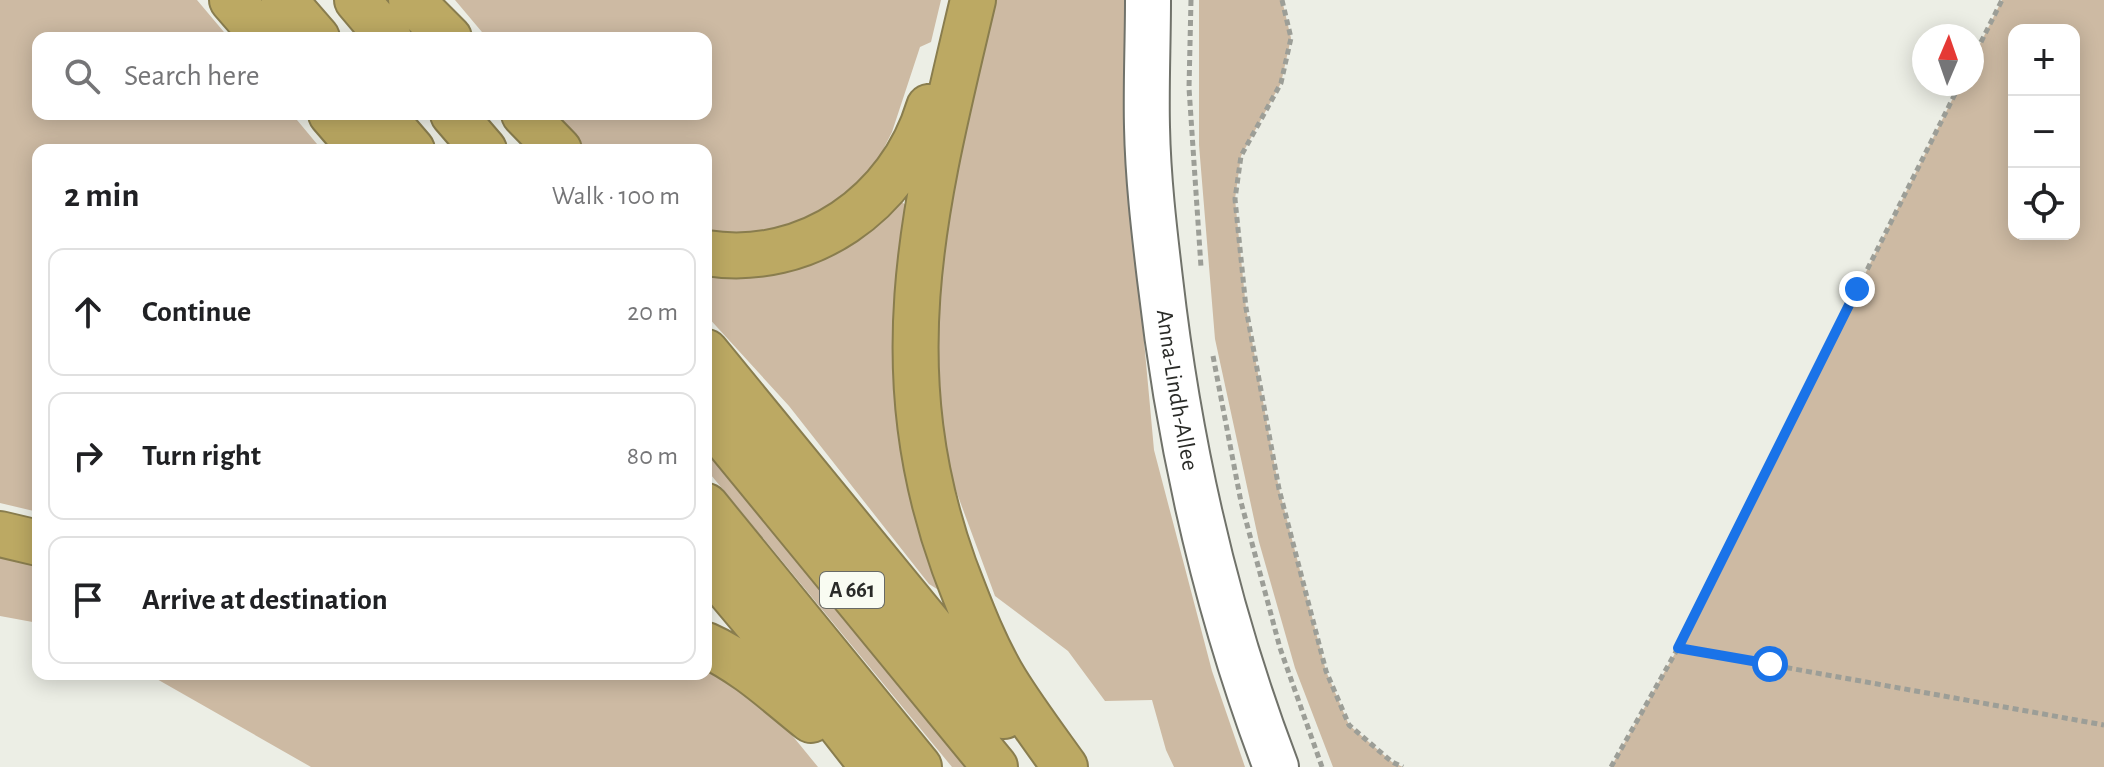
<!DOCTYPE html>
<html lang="en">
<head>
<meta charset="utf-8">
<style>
	body { margin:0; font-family:"Alegreya Sans",sans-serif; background:#f6f6f6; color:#202124 }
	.controls { position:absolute; right:24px; top:24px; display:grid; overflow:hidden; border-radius:16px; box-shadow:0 4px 20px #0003 }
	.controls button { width:72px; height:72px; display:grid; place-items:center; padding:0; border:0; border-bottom:2px solid #e0e0e0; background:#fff; color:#202124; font:40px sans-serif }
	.compass { position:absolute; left:1912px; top:24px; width:72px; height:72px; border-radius:50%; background:#fff; box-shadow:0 4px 20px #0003; rotate:2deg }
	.stop { position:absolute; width:24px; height:24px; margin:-18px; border:6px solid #1a73e8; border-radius:50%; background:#fff }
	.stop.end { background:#1a73e8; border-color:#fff; box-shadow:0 2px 8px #0008 }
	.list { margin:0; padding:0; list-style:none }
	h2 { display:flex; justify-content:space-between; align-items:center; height:104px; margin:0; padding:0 32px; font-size:34px }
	h2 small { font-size:26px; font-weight:400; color:#757577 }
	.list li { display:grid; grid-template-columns:52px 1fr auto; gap:24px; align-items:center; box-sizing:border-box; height:128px; margin:0 16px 16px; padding:0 16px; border:2px solid #e0e0e0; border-radius:16px }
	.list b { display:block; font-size:30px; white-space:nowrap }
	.list em { font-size:26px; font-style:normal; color:#757577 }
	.icon { flex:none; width:44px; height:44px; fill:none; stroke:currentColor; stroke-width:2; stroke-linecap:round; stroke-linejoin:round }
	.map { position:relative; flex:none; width:2104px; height:767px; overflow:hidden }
	.search { position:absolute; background:#fff; box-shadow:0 4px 20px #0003; left:32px; top:32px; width:680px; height:88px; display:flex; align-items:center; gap:20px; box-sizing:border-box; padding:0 28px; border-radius:16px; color:#757577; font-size:30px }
	.panel { position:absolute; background:#fff; box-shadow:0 4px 20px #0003; left:32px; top:144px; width:680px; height:536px; border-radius:16px }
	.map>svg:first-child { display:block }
	.green { fill:#cdbaa3; fill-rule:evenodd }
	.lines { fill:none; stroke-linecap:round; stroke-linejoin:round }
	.secondary-casing { stroke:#70726a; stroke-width:48 }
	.highway-casing { stroke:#897d4e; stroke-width:48 }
	.path { stroke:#9c9e97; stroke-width:5; stroke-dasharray:6 4; stroke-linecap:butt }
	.secondary { stroke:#fff; stroke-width:44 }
	.highway { stroke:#bca963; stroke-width:44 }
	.route { stroke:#1a73e8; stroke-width:10 }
	.labels { text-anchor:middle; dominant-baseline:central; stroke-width:8; stroke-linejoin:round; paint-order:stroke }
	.shield { fill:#f9fcf2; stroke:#686a65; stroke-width:2 }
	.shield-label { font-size:22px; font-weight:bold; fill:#2a2b28 }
	.street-label { font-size:24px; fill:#2a2b28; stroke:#f9fcf2 }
</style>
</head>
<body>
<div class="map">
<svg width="2104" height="767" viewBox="0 0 2104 767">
	<rect width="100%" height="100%" fill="#eceee5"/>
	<!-- green -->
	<path class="green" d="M 0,0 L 197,0 L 229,38 L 38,38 L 38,114 L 292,114 L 322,150 L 38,150 L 38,512 L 0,503 Z
		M 455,0 L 941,0 L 931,42 L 920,47 L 892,132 L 874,168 L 853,192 L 801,225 L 744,235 L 706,231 L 706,150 L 584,150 L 551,114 L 706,114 L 706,38 L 487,38 Z
		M 983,0 L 1131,0 L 1126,144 L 1154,450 L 1212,671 L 1245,767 L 1174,767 L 1166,750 L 1152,700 L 1105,701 L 1068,651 L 995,596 L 938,442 L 932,378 L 944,207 Z
		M 1199,0 L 1282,0 L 1291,38 L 1281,83 L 1241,156 L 1235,199 L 1246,308 L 1279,489 L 1326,671 L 1349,725 L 1392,762 L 1403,767 L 1333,767 L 1295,668 L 1259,542 L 1215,339 L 1199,145 Z
		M 2002,0 L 2104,0 L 2104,767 L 1611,767 L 1678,648 L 1960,84 L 1972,84 L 1972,60 ZM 2014,30 L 2074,30 L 2074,234 L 2014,234 Z
		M 894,197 L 909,207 L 943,585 L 937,589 L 929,584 L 789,406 L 706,315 L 706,271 Z
		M 706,443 L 970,767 L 952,767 L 706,469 Z
		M 0,550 L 38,559 L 38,623 L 0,616 Z
		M 706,660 L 769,707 L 818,767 L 311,767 L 148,674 L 706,674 Z"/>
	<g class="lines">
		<defs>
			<g id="secondary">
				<path id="s1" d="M 1148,0 C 1148,42 1146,85 1147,127 C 1148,178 1154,229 1160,279 C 1179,445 1216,610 1276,767"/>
			</g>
			<path id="highway" d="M 232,0 L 265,38
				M 284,0 L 317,38
				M 357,0 L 389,38
				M 411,0 L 449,38
				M 973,0 C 926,200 881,363 954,566 C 969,605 984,646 1006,682 C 1024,711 1045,739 1065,767
				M 331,114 L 362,150
				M 381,114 L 412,150
				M 453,114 L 484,150
				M 524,114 L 559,150
				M 706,253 C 807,269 900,203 929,107
				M 706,352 L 1004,716
				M 706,415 L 995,767
				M 706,506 L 919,767
				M 0,534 L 38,543
				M 706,563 L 815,693 L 873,767
				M 706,645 C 746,663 777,693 811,720"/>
		</defs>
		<!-- secondary casing -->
		<use href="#secondary" class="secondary-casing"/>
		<!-- highway casing -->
		<use href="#highway" class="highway-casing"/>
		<!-- path -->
		<path class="path" d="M 1191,0 L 1189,88 L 1201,267
			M 1282,0 L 1291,38 L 1281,83 L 1241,156 L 1235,199 L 1246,308 L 1279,489 L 1326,671 L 1349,725 L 1392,762 L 1403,767
			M 1972,60 L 2002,0
			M 1213,356 L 1241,502 L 1280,648 L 1322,767
			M 1678,648 L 2104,725
			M 1611,767 L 1678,648 L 1960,84"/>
		<!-- secondary -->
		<use href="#secondary" class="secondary"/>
		<!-- highway -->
		<use href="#highway" class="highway"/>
	</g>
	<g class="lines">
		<!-- route -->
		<path class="route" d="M 1770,664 L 1678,648 L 1857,289"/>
	</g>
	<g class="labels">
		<!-- shield labels -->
		<rect class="shield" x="820" y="572" width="64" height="36" rx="6"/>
		<g class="shield-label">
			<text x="852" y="590">A 661</text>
		</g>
		<!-- street labels -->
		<g class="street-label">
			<text stroke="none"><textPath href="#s1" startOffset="392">Anna-Lindh-Allee</textPath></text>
		</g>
	</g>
</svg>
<div class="controls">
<button>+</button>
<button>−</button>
<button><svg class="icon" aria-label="locate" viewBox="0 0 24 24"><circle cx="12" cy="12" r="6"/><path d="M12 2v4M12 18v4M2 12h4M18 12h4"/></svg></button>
</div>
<svg class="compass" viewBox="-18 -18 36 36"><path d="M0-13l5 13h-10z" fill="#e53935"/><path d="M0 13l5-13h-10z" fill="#757577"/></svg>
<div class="stop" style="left:1770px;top:664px"></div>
<div class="stop end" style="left:1857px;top:289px"></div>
<div class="search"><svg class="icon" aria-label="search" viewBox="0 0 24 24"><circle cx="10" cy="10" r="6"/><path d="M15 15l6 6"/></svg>Search here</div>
<section class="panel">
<h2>2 min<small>Walk · 100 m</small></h2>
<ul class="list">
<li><svg class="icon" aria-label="ahead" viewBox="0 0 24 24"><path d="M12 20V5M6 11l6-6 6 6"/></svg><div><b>Continue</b></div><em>20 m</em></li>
<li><svg class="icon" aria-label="right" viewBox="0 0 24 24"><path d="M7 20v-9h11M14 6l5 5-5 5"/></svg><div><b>Turn right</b></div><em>80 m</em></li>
<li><svg class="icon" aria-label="arrive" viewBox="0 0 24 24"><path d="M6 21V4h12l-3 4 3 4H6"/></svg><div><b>Arrive at destination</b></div></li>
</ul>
</section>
</div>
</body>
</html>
